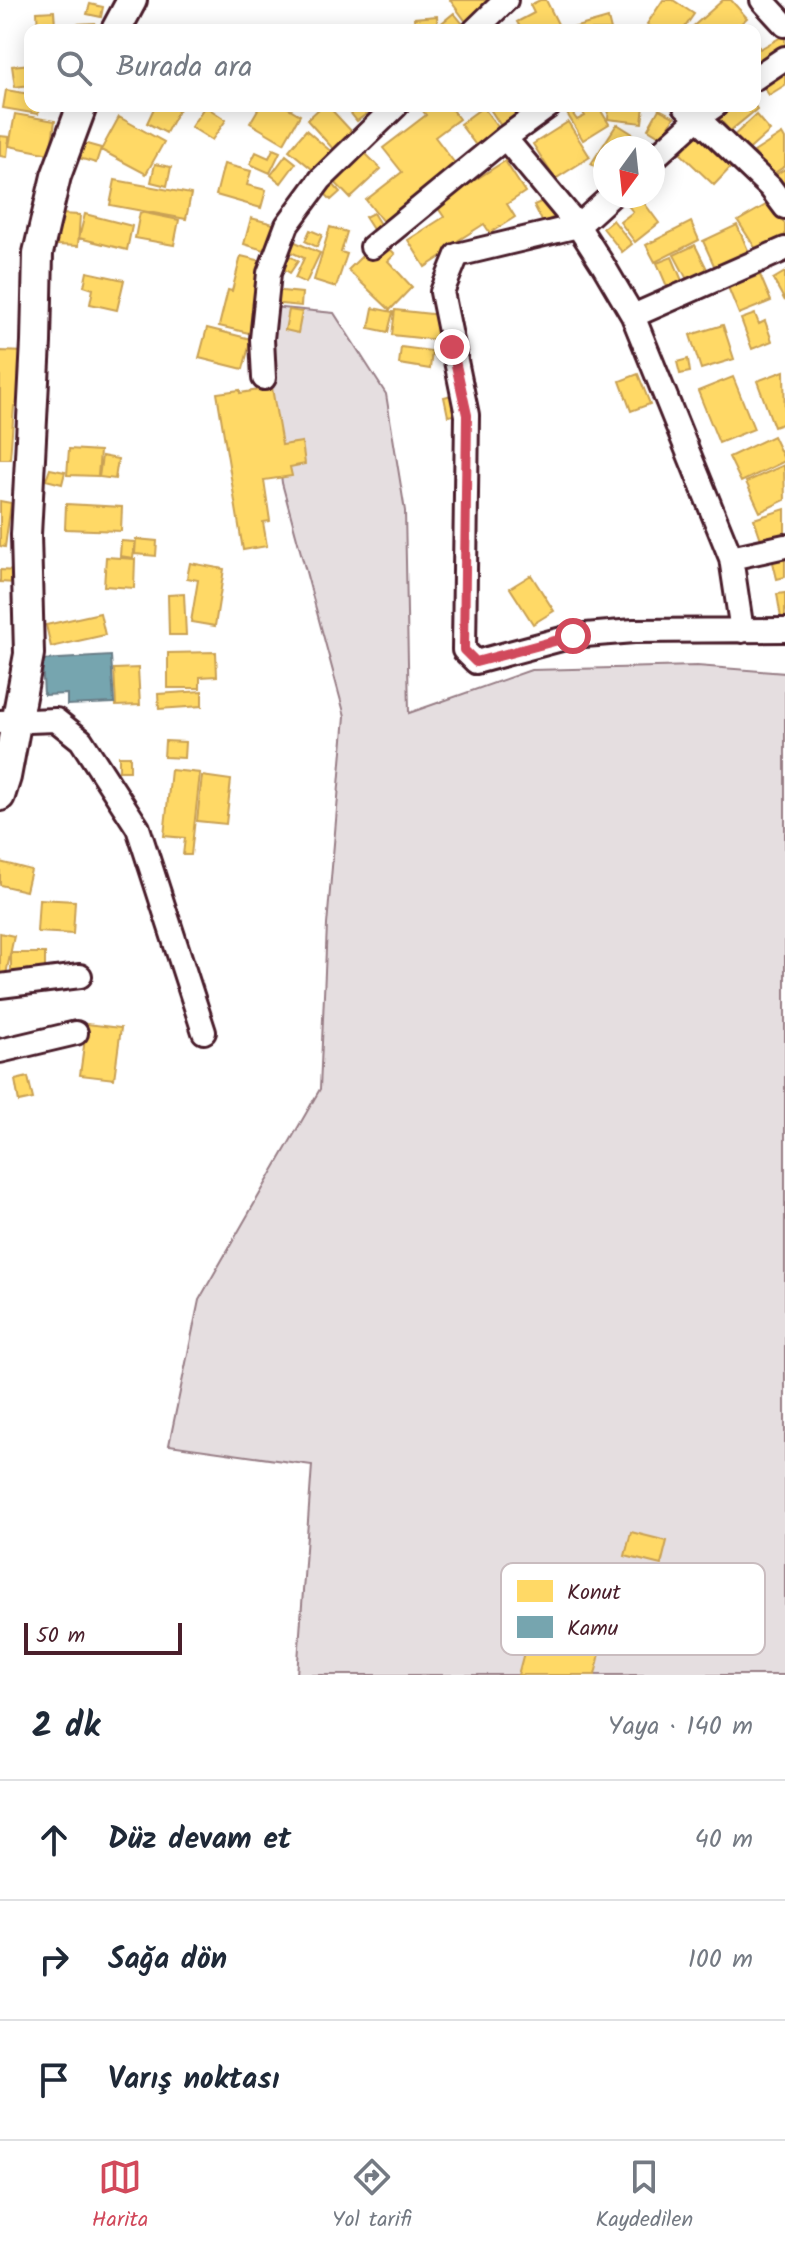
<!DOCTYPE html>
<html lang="tr">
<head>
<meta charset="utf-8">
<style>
	body { margin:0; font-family:Kalam,sans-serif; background:#f2f2f3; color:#1f2937 }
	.compass { position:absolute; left:593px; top:136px; width:72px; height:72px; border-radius:50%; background:#fff; box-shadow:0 4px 20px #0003; rotate:195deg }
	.scale { position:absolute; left:24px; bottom:20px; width:158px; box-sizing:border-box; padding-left:8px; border:4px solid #4a1f2b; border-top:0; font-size:22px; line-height:28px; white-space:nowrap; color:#4a1f2b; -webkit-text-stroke:6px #fff; paint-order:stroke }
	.stop { position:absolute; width:24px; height:24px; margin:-18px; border:6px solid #d1495b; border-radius:50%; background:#fff }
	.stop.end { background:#d1495b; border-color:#fff; box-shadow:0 2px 8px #0008 }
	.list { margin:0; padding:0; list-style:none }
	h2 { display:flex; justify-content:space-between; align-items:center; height:104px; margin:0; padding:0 32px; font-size:34px }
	h2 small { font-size:26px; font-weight:400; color:#747a83 }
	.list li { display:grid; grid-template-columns:52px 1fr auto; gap:24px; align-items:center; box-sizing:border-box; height:120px; padding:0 32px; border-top:2px solid #e0e1e3 }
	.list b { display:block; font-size:30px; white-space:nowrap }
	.list em { font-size:26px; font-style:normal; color:#747a83 }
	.icon { flex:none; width:44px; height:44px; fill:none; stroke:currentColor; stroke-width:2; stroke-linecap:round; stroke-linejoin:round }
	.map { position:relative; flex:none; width:785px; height:1675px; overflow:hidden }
	.search { position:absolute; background:#fff; box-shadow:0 4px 20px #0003; left:24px; right:24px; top:24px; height:88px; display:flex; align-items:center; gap:20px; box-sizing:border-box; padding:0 28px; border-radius:16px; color:#747a83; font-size:30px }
	.sheet { height:464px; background:#fff }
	nav { display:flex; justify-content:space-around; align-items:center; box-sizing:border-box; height:112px; border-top:2px solid #e0e1e3; background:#fff; font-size:22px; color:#747a83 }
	nav a { display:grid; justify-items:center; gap:4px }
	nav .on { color:#d1495b }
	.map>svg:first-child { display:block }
	.green { fill:#e5dee0; stroke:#987e86; stroke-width:2 }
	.homes { fill:#ffd966; stroke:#c9a154; stroke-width:2 }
	.public { fill:#76a5af; stroke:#697d87; stroke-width:2 }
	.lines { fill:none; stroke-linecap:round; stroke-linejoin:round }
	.minor-casing { stroke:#4a1f2b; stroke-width:28 }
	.tertiary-casing { stroke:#4a1f2b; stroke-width:34 }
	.minor { stroke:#fff; stroke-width:22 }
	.tertiary { stroke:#fff; stroke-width:28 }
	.route { stroke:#d1495b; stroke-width:10 }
	.key { fill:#fff; stroke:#c9bcbf; stroke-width:2 }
	.key-label { font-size:22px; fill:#4a1f2b }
</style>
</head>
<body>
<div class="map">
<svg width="785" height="1675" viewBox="0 0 785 1675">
	<rect width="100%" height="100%" fill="#fff"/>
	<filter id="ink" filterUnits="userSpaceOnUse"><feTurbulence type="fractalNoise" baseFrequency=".0125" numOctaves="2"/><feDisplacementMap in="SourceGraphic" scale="16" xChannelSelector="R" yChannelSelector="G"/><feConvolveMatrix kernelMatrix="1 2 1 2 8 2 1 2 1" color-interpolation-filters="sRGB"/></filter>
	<g filter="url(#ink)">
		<!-- green -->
		<path class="green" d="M 262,306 L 334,313 L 386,394 L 405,511 L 409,713 L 531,670 L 697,666 L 785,673 L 785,1675 L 297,1675 L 312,1465 L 169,1445 L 199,1300 L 320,1089 L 327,925 L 345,716 L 282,483 Z"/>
		<!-- homes -->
		<path class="homes" d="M 450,0 L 488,0 L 491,5 L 467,23 Z
			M 540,0 L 546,0 L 559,26 L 551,30 L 522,30 L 517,22 L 534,13 L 530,5 Z
			M 663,0 L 673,0 L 694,14 L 683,30 L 656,30 L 647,24 Z
			M 723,0 L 731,0 L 747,18 L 734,30 L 689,30 Z
			M 90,4 L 103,7 L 101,17 L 87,14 Z
			M 54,11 L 55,25 L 95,23 L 95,30 L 38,30 L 37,12 Z
			M 454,13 L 466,28 L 441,30 L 438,26 Z
			M 437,16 L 438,30 L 415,30 L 414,18 Z
			M 608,18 L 611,30 L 569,30 L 569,29 Z
			M 783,36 L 785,39 L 785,56 L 755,73 L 755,40 L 760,49 Z
			M 785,59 L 785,85 L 769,95 L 757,77 Z
			M 30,64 L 30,85 L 15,87 L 12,66 Z
			M 6,90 L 30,94 L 30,106 L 40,106 L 38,114 L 3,108 Z
			M 155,106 L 174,106 L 179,109 L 166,133 L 147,123 Z
			M 205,106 L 226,120 L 212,140 L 191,127 Z
			M 260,106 L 285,106 L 300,115 L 284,143 L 250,123 Z
			M 322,106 L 328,106 L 353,133 L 335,151 L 307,120 Z
			M 345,106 L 377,106 L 357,121 Z
			M 419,106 L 452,106 L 450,107 L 459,119 L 435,137 L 457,166 L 384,223 L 366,200 L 402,172 L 383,148 L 426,115 Z
			M 488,106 L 511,106 L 519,118 L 503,129 Z
			M 579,106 L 598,106 L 609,124 L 583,140 L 566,112 L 570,110 L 577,120 L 585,116 Z
			M 609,106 L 644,106 L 642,123 L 608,119 Z
			M 727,106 L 755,106 L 757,109 L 730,131 L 716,115 Z
			M 483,107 L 501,131 L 478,148 L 460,124 Z
			M 659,109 L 674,117 L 663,138 L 648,129 Z
			M 15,114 L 55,121 L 50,154 L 9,146 Z
			M 756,115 L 770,131 L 744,154 L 730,139 Z
			M 119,117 L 164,142 L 146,174 L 101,150 Z
			M 568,122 L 590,157 L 555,179 L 533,144 Z
			M 617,124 L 644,141 L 639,148 L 605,148 L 605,173 L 591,164 Z
			M 306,130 L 334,154 L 317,173 L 289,150 Z
			M 698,133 L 733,165 L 714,185 L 680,153 Z
			M 782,134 L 785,139 L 785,166 L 770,176 L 754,152 Z
			M 0,136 L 9,137 L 7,157 L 0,156 Z
			M 83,143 L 101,148 L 96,163 L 79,158 Z
			M 360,148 L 381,169 L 350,198 L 330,177 Z
			M 273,149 L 280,152 L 270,173 L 250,164 L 256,152 L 269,158 Z
			M 286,155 L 296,163 L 281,183 L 271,175 Z
			M 505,161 L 525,192 L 507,204 L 515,217 L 490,233 L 484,224 L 459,240 L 462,243 L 425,267 L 408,240 L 444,217 L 436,205 Z
			M 155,164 L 171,167 L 167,186 L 151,182 Z
			M 224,164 L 251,171 L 247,185 L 266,190 L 261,208 L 216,195 Z
			M 785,169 L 785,191 L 775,175 Z
			M 328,179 L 340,192 L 331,200 L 319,187 Z
			M 115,180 L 191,194 L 186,219 L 110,205 Z
			M 635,196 L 639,196 L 659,223 L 635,242 L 620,222 L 633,212 L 626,203 Z
			M 547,199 L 556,216 L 543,223 L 534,205 Z
			M 771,202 L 785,224 L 785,238 L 759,254 L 738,221 Z
			M 140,212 L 179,220 L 174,245 L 135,238 Z
			M 373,213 L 381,226 L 374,231 L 365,217 Z
			M 59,214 L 80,215 L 78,246 L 57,245 Z
			M 85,214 L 132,226 L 127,250 L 79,238 Z
			M 251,218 L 277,225 L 270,252 L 244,244 Z
			M 613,220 L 632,244 L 622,252 L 603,228 Z
			M 691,222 L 699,240 L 655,262 L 646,245 Z
			M 737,225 L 751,257 L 717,272 L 703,241 Z
			M 330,227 L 347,232 L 341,252 L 347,254 L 336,287 L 314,280 Z
			M 310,230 L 322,235 L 317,247 L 305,241 Z
			M 284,237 L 320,253 L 306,283 L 295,278 L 304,258 L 280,247 Z
			M 385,244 L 395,254 L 388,261 L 412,287 L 390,310 L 348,270 L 365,253 L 371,258 Z
			M 695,245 L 710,275 L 690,285 L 674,255 Z
			M 283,252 L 298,261 L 290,273 L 276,264 Z
			M 241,256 L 266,262 L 253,334 L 219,326 L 228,290 L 232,291 Z
			M 672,257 L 683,283 L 668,289 L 657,263 Z
			M 87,272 L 124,280 L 117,310 L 90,304 L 93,289 L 84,286 Z
			M 785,272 L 785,301 L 773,279 Z
			M 760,275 L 771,301 L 739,314 L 728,287 Z
			M 272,290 L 302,293 L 301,306 L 271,303 Z
			M 373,308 L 393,312 L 388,332 L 369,328 Z
			M 289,310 L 302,312 L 298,333 L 285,330 Z
			M 395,310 L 440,315 L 438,340 L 392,335 Z
			M 755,314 L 759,324 L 765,321 L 772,341 L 752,349 L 741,319 Z
			M 723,325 L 734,359 L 701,369 L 690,335 Z
			M 207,328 L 251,339 L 243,369 L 199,358 Z
			M 401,347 L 432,351 L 430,369 L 399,364 Z
			M 0,351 L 27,352 L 22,407 L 14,406 L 10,459 L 0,459 Z
			M 688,359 L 690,372 L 680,374 L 677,362 Z
			M 784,371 L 785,423 L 774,427 L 757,381 Z
			M 638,374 L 650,404 L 631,411 L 620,381 Z
			M 733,377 L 754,429 L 719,443 L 698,391 Z
			M 272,388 L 282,445 L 302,442 L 305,464 L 290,467 L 292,476 L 264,480 L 270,521 L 263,522 L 267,546 L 243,550 L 217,393 L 240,390 L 240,393 Z
			M 456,394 L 460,414 L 448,416 L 444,397 Z
			M 773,436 L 785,461 L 741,482 L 729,457 Z
			M 69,449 L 100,451 L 98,476 L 67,475 Z
			M 102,456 L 118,459 L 115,479 L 99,477 Z
			M 784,465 L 785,500 L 760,512 L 746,482 Z
			M 50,469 L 65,472 L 62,484 L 46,480 Z
			M 0,501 L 11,503 L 5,547 L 0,546 Z
			M 66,504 L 122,507 L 121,531 L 65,529 Z
			M 785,509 L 785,540 L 764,548 L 754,519 Z
			M 136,539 L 157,541 L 156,556 L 135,554 Z
			M 121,541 L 135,542 L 133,558 L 120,556 Z
			M 785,551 L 785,577 L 777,579 L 771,554 Z
			M 106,557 L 135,559 L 134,588 L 104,586 Z
			M 190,563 L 224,569 L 215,626 L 191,622 L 198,580 L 187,578 Z
			M 0,570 L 16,571 L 15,583 L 0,582 Z
			M 531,575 L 554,611 L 533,624 L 510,588 Z
			M 785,593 L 785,617 L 781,618 L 777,594 Z
			M 184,594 L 186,635 L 169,635 L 168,595 Z
			M 100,613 L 105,635 L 51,647 L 46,625 Z
			M 216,652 L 217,676 L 200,677 L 200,688 L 168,688 L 168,653 Z
			M 138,668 L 140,705 L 116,706 L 114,669 Z
			M 202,691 L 202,706 L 159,709 L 158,694 Z
			M 165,741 L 185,742 L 184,758 L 164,757 Z
			M 119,756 L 130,756 L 130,771 L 119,771 Z
			M 171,770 L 200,773 L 191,855 L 183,855 L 185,838 L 164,836 Z
			M 202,776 L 231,780 L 226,824 L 197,821 Z
			M 0,862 L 31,870 L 26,891 L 0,885 Z
			M 39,899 L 75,901 L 73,934 L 37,932 Z
			M 0,933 L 14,936 L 5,979 L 0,978 Z
			M 11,953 L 45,953 L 45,975 L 11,975 Z
			M 87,1024 L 121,1028 L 114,1079 L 80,1075 Z
			M 28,1077 L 33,1099 L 19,1102 L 15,1080 Z
			M 631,1532 L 667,1541 L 661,1565 L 625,1556 Z
			M 531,1626 L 602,1645 L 595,1675 L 518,1675 Z"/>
		<!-- public -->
		<path class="public" d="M 111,656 L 114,703 L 67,705 L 67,694 L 44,695 L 42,660 Z"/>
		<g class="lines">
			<defs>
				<path id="minor" d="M 762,0 L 785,25
					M 475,30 L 506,0
					M 755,78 L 785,58
					M 685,106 L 770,187 L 785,207
					M 505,138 L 578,226 L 603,265 L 633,316 L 731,558 L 742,631
					M 653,159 L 699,117 L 715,106
					M 611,196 L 578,226 L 457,255 L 442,292 L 467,415 L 464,650 L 476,662 L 573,636 L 634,631 L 785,630
					M 372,247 L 505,138 L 549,106
					M 633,316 L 785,249
					M 264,378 L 262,339 L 269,273 L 287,225 L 321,179 L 396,106
					M 731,558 L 785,546
					M 0,722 L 56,720 L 81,740 L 138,828 L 204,1032
					M 0,986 L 80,976
					M 0,1051 L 76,1033"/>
				<path id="tertiary" d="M 116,30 L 132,0
					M 0,796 L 6,777 L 29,654 L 26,535 L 36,342 L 38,253 L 56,176 L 82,106"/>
			</defs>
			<!-- minor casing -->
			<use href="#minor" class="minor-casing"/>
			<!-- tertiary casing -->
			<use href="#tertiary" class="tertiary-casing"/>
			<!-- minor -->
			<use href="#minor" class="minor"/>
			<!-- tertiary -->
			<use href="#tertiary" class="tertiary"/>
		</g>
	</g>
	<g class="lines" filter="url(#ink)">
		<!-- route -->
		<path class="route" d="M 452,347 L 467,415 L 464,650 L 476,662 L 573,636"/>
	</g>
	<!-- legend -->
	<rect x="501" y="1563" width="264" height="92" rx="12" class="key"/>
	<rect x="517" y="1580" width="36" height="22" fill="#ffd966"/>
	<rect x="517" y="1616" width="36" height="22" fill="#76a5af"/>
	<g class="key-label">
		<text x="567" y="1599">Konut</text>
		<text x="567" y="1635">Kamu</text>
	</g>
</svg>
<svg class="compass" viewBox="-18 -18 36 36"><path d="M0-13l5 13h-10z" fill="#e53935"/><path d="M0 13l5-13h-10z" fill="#747a83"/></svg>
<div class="scale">50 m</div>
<div class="stop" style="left:573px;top:636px"></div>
<div class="stop end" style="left:452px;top:347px"></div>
<div class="search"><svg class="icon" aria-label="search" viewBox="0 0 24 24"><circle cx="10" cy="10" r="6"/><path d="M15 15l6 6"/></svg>Burada ara</div>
</div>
<section class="sheet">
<h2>2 dk<small>Yaya · 140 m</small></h2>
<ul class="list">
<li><svg class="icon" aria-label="ahead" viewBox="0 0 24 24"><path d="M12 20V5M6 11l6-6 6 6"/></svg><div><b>Düz devam et</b></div><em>40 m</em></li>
<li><svg class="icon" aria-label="right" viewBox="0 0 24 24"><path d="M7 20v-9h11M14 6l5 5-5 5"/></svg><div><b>Sağa dön</b></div><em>100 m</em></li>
<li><svg class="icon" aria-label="arrive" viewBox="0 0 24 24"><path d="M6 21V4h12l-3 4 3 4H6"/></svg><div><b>Varış noktası</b></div></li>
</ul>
</section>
<nav>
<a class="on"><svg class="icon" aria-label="map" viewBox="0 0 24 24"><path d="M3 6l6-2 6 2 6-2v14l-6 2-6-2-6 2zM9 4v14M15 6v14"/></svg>Harita</a>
<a><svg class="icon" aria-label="directions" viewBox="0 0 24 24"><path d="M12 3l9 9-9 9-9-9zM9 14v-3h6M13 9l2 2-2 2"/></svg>Yol tarifi</a>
<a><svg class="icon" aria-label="saved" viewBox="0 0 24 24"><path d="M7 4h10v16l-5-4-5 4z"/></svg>Kaydedilen</a>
</nav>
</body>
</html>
